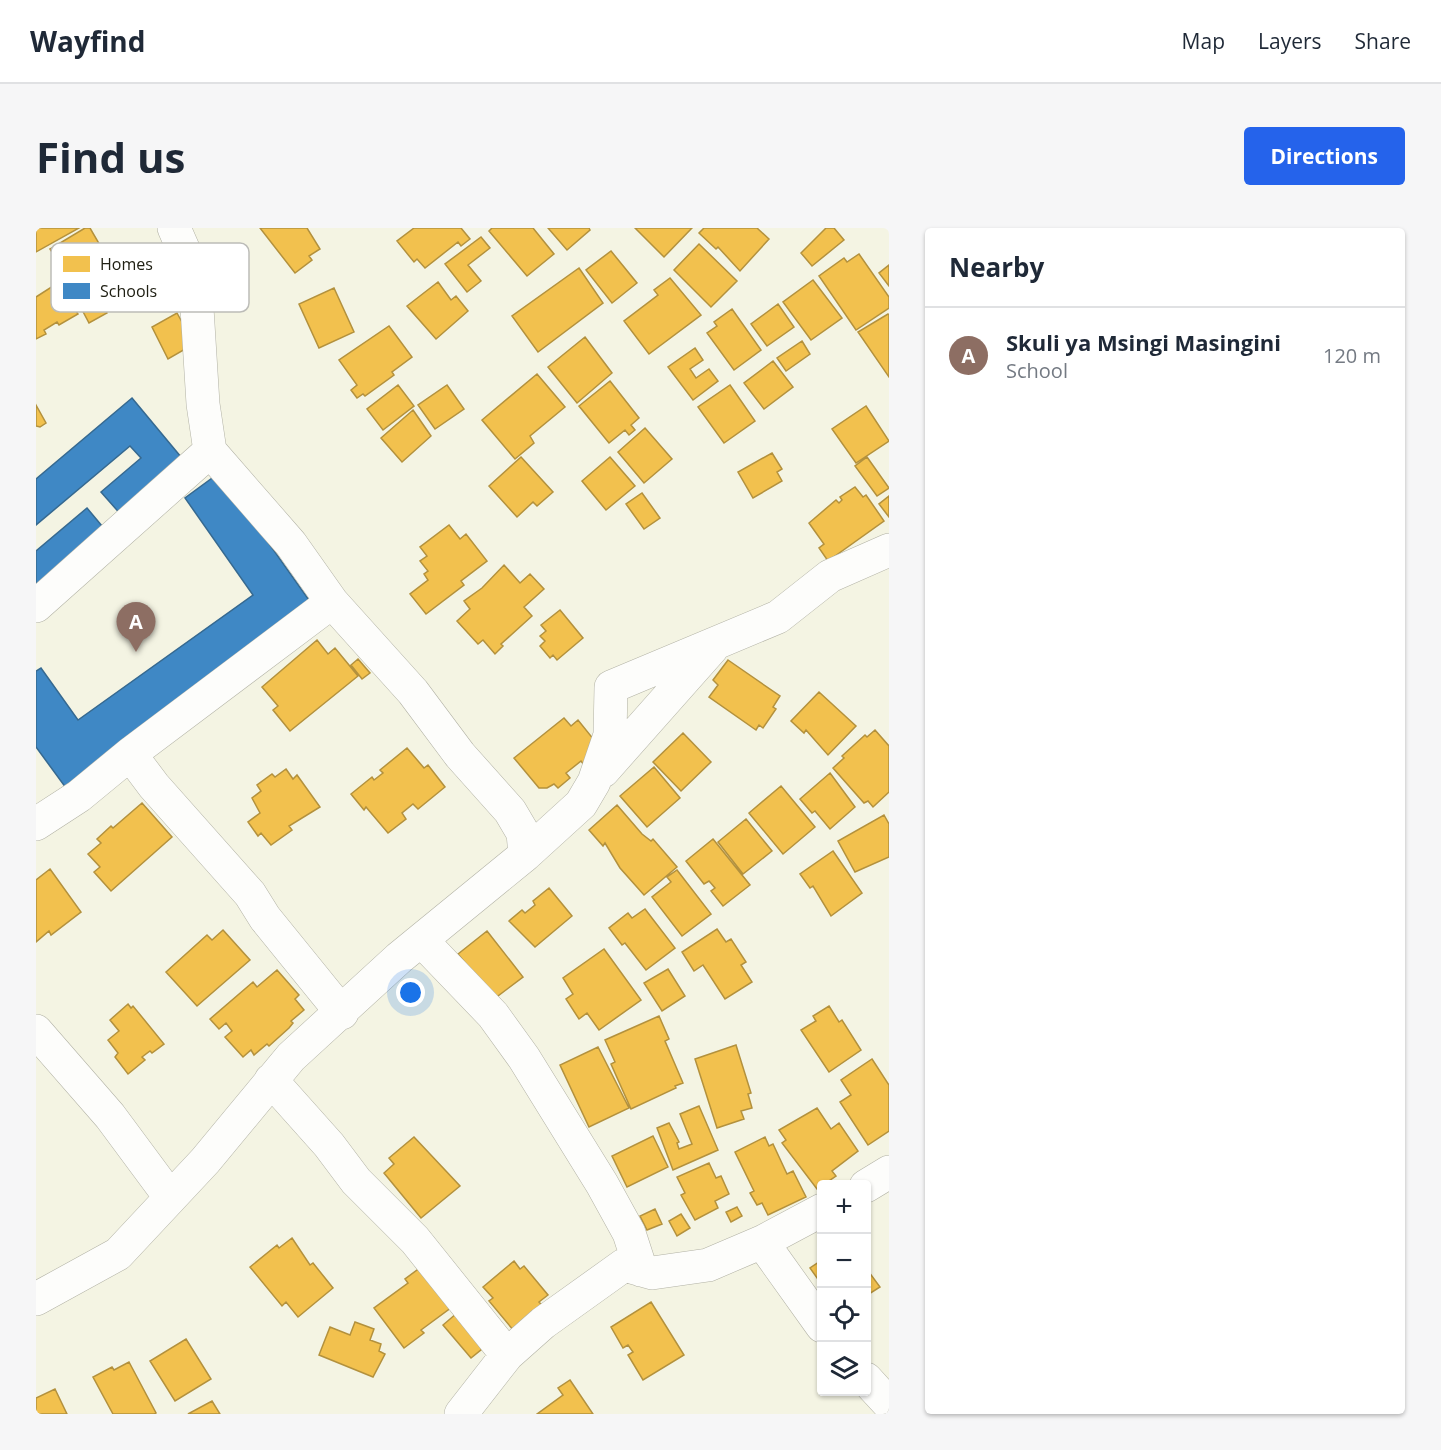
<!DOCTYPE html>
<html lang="en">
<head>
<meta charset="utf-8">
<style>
	body { margin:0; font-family:"Open Sans",sans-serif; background:#f6f6f7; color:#1f2937 }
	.controls { position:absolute; right:18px; bottom:18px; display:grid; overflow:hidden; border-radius:6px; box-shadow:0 2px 4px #0004 }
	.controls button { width:54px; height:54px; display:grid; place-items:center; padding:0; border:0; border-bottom:2px solid #e0e1e3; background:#fff; color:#1f2937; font:30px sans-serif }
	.you { position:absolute; left:375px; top:765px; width:21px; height:21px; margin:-15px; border:4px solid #fff; border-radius:50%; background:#1a73e8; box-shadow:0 0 0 9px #1a73e833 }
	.badge { display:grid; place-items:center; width:39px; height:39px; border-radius:50%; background:#2563eb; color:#fff; font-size:20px; font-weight:700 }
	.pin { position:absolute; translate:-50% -50px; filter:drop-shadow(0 2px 3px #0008) }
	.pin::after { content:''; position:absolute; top:32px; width:21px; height:18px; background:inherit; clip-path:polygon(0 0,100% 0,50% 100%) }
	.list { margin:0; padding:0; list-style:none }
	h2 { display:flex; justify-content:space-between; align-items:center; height:78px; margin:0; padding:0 24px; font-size:26px }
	h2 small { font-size:20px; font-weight:400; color:#747a83 }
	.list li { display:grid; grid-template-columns:39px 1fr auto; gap:18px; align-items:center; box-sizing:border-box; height:96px; padding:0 24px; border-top:2px solid #e0e1e3 }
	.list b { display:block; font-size:22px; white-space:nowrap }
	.list p { margin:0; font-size:20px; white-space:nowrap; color:#747a83 }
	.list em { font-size:20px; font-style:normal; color:#747a83 }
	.icon { flex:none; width:33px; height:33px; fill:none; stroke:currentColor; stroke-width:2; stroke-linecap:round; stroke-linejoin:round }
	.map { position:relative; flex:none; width:853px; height:1186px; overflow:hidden; border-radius:6px }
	header { display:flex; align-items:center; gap:36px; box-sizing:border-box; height:84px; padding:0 30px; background:#fff; border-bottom:2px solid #e0e1e3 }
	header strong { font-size:28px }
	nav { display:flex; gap:33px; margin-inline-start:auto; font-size:21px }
	.intro { display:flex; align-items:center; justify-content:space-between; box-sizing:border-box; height:144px; padding:0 36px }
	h1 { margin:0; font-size:42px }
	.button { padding:15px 27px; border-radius:6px; background:#2563eb; color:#fff; font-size:21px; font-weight:700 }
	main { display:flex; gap:36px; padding:0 36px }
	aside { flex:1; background:#fff; border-radius:6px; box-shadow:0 2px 4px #0004 }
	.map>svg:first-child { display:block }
	.homes { fill:#f2c14e; stroke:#b3913d; stroke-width:1.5 }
	.schools { fill:#3f88c5; stroke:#366990; stroke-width:1.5 }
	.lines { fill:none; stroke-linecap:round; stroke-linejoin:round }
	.minor-casing { stroke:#b1b1a4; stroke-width:34 }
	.minor { stroke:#fdfdfb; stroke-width:33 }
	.key { fill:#fff; stroke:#bcbcb8; stroke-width:1.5 }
	.key-label { font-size:16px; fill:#202014 }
</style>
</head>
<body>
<header>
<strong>Wayfind</strong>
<nav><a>Map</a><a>Layers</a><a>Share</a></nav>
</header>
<div class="intro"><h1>Find us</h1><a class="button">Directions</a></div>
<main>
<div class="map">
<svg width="853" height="1186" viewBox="0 0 853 1186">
	<rect width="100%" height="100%" fill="#f4f4e3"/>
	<!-- homes -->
	<path class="homes" d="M 0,0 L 43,0 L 0,24 Z
		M 49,0 L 54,0 L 72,31 L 33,54 L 14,21 Z
		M 224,0 L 271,0 L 284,21 L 273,28 L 276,32 L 259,45 Z
		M 378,0 L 425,0 L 434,11 L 425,18 L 422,14 L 389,40 L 381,31 L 378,34 L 361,13 Z
		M 456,0 L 497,0 L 518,26 L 491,48 L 453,3 Z
		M 512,0 L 553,0 L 554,2 L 531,22 Z
		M 599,0 L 656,0 L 628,29 Z
		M 668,0 L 721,0 L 733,11 L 704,43 L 682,19 L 680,21 L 663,5 Z
		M 790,0 L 798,0 L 808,12 L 776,38 L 765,25 Z
		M 445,9 L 454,20 L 432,37 L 445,53 L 431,64 L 409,36 Z
		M 663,16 L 701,53 L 675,79 L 638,42 Z
		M 575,23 L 601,55 L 576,75 L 550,42 Z
		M 823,26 L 853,69 L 853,80 L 820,102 L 783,48 L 808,30 L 811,34 Z
		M 75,34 L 92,69 L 69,81 L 71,85 L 53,95 L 32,55 Z
		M 853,37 L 853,58 L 843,45 Z
		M 543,40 L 567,75 L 502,124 L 476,88 Z
		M 634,50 L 665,87 L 613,126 L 588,93 L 622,67 L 618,62 Z
		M 777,52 L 806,90 L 775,112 L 747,74 Z
		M 402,54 L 415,72 L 420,68 L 432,83 L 400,111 L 371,78 Z
		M 17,58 L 28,75 L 33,72 L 42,86 L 23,97 L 21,94 L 8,102 L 10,106 L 0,111 L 0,69 Z
		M 298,60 L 318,104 L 283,120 L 263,76 Z
		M 742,76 L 758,99 L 731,118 L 715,96 Z
		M 696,81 L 725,122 L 698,142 L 671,105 L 681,98 L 678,94 Z
		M 141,85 L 158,116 L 132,131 L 116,99 Z
		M 852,86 L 853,87 L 853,149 L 822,104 Z
		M 353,98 L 376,129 L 356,144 L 358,147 L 329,168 L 327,166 L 321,170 L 315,162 L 321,157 L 303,132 Z
		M 549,109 L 576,145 L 541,175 L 512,139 Z
		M 766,113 L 774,126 L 750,143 L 741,130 Z
		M 659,120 L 667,132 L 654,141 L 660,150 L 673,141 L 682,153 L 657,172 L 632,139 Z
		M 737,133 L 757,159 L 728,181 L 708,155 Z
		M 501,146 L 529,179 L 494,208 L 498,215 L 479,231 L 446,192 Z
		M 574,153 L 603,190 L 595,197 L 599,202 L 593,207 L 589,202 L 573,215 L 543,178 Z
		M 362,157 L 378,178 L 347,202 L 331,181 Z
		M 411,157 L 428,181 L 399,201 L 382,177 Z
		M 694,157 L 719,193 L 688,215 L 662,179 Z
		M 0,177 L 10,195 L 4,199 L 0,198 Z
		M 830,178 L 853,213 L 820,235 L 796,201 Z
		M 377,182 L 395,208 L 366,234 L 345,210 Z
		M 609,200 L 636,231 L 608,255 L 582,224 Z
		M 736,225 L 746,241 L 741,244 L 746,253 L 717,270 L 702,244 Z
		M 485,229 L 517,264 L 501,278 L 497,274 L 481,289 L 453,258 Z
		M 574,229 L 599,258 L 570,282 L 546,253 Z
		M 831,229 L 853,260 L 841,268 L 819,238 Z
		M 819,259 L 827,269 L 830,267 L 848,293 L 792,333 L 783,320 L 788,316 L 773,295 L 800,272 L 803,275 L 806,272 L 804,269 Z
		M 606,265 L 624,290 L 608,301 L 590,276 Z
		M 853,268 L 853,289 L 843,276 Z
		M 413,297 L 424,311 L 430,306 L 451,333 L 425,353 L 428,357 L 390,386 L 374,366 L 392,352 L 388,346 L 392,343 L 384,333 L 391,328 L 384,319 Z
		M 468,337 L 484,355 L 494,346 L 508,361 L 488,379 L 496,388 L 465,416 L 467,418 L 459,426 L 447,412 L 442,416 L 421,393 L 434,381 L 428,373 L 446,360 Z
		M 524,382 L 547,410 L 521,432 L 517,427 L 514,430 L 504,418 L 509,413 L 504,408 L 510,403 L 505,397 Z
		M 281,412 L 292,426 L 299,420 L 322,448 L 254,503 L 237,482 L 242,478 L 226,459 Z
		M 322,431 L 334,445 L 326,451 L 315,437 Z
		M 692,432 L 744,468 L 737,479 L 740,481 L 727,500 L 723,497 L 720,502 L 673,469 L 682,457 L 677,452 Z
		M 783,464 L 820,498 L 792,527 L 770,502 L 768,505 L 755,493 Z
		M 528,490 L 535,498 L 542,492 L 567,523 L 548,537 L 545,533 L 530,545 L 534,550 L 522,560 L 518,556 L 511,560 L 503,560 L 478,530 Z
		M 839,502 L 853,518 L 853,564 L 837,579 L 832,573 L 828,575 L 797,540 L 808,530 L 806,528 L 829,507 L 831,509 Z
		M 647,505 L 675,534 L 645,563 L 617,534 Z
		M 371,520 L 388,540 L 392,537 L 409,559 L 382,581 L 377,576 L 366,585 L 370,591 L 352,605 L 330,579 L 328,582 L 315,566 L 336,549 L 338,552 L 347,545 L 344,542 Z
		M 618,539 L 644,570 L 611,599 L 584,568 Z
		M 250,541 L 257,551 L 261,547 L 284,579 L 253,598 L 256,602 L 235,617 L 225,605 L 222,608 L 212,594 L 224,585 L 216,570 L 225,563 L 221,557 L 236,546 L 239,549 Z
		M 794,545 L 819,579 L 794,601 L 779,583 L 776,585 L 764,571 Z
		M 745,558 L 779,599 L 747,626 L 713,585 Z
		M 106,575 L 136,609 L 75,663 L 58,644 L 64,639 L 52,626 L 65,615 L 61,611 L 75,598 L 77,600 Z
		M 581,577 L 606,606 L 615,613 L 617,611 L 641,639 L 608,667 L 584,640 L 569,615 L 567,618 L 553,602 Z
		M 848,587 L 853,596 L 853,629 L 819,644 L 802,613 Z
		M 710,591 L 736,623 L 707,646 L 682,614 Z
		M 677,611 L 714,657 L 687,678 L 675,663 L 679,660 L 673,653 L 668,656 L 650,633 Z
		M 797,623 L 826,665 L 795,688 L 777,658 L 774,660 L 764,646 Z
		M 14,641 L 45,684 L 15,707 L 13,703 L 0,714 L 0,652 Z
		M 641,642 L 675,686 L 646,708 L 616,669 L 635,654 L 631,649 Z
		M 513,660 L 536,688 L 499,719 L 473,693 L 486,682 L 489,685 L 499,677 L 497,673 Z
		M 609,681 L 639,720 L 610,742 L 589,715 L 586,717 L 573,700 L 592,685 L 596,690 Z
		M 681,701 L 690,714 L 695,711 L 710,734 L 705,737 L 716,754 L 689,771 L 667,737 L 658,743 L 646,724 Z
		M 187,702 L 214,732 L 161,778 L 130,744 L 171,707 L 176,712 Z
		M 451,703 L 487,749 L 458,771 L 422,726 Z
		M 568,721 L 605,772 L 563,802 L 551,785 L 543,791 L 530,771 L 537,766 L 527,750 Z
		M 632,741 L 649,768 L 626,783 L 608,755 Z
		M 241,742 L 263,767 L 259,771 L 268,782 L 255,793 L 257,795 L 253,800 L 233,818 L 231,816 L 218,827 L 215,822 L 207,829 L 189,809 L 196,803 L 190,795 L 183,801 L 174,791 L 217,754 L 221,759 Z
		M 92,776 L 95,780 L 97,778 L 128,816 L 116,825 L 114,823 L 106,829 L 109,832 L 92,846 L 79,829 L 82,825 L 72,812 L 83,803 L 74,792 Z
		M 793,778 L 803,794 L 806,792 L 825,822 L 793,844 L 765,802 L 780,793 L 777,788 Z
		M 623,788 L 633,811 L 629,813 L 647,855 L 639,858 L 640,860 L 595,881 L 575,836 L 579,834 L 569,812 Z
		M 700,817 L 715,865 L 712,866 L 716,880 L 705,883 L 708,891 L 681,900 L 659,831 Z
		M 562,819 L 593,880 L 553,899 L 524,837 Z
		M 836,831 L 853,857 L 853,903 L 832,917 L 804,874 L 815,867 L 805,852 Z
		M 663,878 L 682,922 L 637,942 L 621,900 L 633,895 L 643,914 L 641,915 L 643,921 L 656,916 L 644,886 Z
		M 781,880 L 795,901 L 803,895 L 822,923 L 796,943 L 800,948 L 781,961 L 746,915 L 750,912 L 743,902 Z
		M 617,908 L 632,939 L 591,959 L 576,928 Z
		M 378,909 L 424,958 L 385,990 L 348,945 L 358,936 L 353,930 Z
		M 729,909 L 733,918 L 737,916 L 751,946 L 757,943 L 770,969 L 732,987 L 726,975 L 721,977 L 714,965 L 718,963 L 699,924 Z
		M 673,935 L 680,950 L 685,948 L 693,966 L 679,973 L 682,980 L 659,992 L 645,967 L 649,965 L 641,949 Z
		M 701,979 L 706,988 L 695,994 L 690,984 Z
		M 619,981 L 626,996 L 611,1002 L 604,988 Z
		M 645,986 L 654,1000 L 641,1008 L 633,993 Z
		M 256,1010 L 274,1037 L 277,1035 L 297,1060 L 262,1089 L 250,1074 L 246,1078 L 214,1039 L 241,1017 L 243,1020 Z
		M 786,1032 L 786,1057 L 774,1040 Z
		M 478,1033 L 484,1041 L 488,1038 L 512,1067 L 503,1074 L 507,1078 L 478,1103 L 453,1073 L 457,1070 L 447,1059 Z
		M 389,1036 L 416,1079 L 385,1102 L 388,1105 L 368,1120 L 338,1080 L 372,1055 L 369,1051 Z
		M 830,1040 L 844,1059 L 830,1068 Z
		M 615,1074 L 648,1127 L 607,1152 L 592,1127 L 597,1124 L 592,1117 L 587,1120 L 575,1099 Z
		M 421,1085 L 446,1121 L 435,1130 L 407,1097 Z
		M 319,1094 L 338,1101 L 334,1112 L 345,1116 L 343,1123 L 349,1126 L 337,1149 L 283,1127 L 294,1099 L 314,1107 Z
		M 150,1111 L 175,1151 L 139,1173 L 114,1133 Z
		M 93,1134 L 120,1185 L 118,1186 L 77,1186 L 57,1149 L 76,1139 L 78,1142 Z
		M 534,1152 L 557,1186 L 501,1186 L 527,1167 L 522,1160 Z
		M 19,1161 L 31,1186 L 0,1186 L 0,1170 Z
		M 176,1173 L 184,1186 L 152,1186 Z"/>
	<!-- schools -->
	<path class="schools" d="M 96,170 L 150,235 L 87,289 L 65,264 L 105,230 L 94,218 L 0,297 L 0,251 Z
		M 183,245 L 280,382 L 30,560 L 0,519 L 0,443 L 5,440 L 42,492 L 217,367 L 149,270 Z
		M 51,280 L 71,304 L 0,365 L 0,323 Z"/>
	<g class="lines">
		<defs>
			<path id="minor" d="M 138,0 L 159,48 L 167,176 L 174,223 L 255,316 L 296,374 L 377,464 L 424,527 L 474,583 L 487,605 L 489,627
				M 0,378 L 174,223
				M 94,526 L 118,558 L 214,666 L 229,690 L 306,785
				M 567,543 L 676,420
				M 0,596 L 43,568 L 94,526 L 296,374
				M 386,713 L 457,787 L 488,830 L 566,956 L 593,1005 L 605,1042
				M 0,803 L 74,888 L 134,969
				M 235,852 L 293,917 L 320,953 L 379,1012 L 471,1127
				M 830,958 L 853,944
				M 726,1014 L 786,1098
				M 0,1071 L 82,1026 L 169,933 L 255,829 L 363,730 L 489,627 L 545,576 L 558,554 L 574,507 L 575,459 L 742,389 L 794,348 L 853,322
				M 830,1151 L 853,1176
				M 425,1186 L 471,1127 L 507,1095 L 588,1037 L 616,1045 L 672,1037 L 726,1014 L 786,982"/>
		</defs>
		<!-- minor casing -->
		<use href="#minor" class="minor-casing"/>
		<!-- minor -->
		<use href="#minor" class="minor"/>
	</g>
	<!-- legend -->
	<rect x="15" y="15" width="198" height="69" rx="9" class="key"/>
	<rect x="27" y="28" width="27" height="16" fill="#f2c14e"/>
	<rect x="27" y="55" width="27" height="16" fill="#3f88c5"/>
	<g class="key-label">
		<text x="64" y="42">Homes</text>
		<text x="64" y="69">Schools</text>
	</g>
</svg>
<div class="controls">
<button>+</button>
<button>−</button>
<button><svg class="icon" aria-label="locate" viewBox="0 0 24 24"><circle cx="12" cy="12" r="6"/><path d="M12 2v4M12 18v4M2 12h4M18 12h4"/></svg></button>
<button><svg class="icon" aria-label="layers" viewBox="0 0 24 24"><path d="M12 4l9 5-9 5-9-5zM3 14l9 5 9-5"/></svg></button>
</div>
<div class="you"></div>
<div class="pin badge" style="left:100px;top:424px;background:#8d6e63">A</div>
</div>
<aside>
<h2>Nearby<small></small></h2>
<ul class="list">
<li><span class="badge" style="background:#8d6e63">A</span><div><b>Skuli ya Msingi Masingini</b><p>School</p></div><em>120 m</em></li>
</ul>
</aside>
</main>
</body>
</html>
